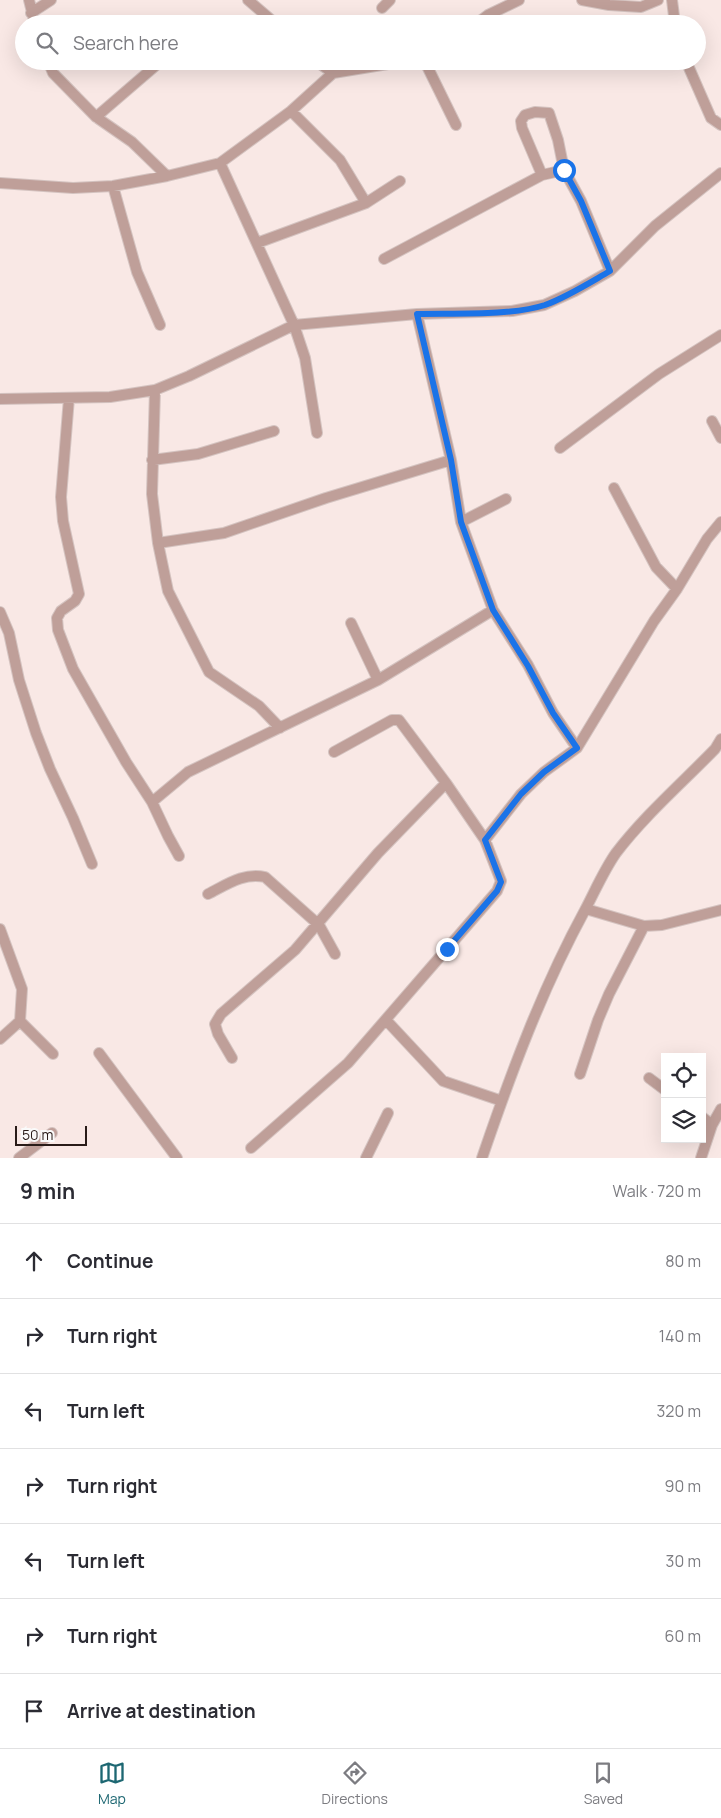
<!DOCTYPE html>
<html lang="en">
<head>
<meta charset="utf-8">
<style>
	body { margin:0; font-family:Manrope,sans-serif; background:#f2f2f3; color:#2b2b33 }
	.controls { position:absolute; right:15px; bottom:15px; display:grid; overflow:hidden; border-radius:0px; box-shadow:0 5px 20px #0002 }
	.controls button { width:45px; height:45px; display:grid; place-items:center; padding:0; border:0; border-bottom:1px solid #e1e1e2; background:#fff; color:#2b2b33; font:25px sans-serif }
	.scale { position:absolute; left:15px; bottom:12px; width:72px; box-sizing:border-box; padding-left:5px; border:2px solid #291b18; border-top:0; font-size:14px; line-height:18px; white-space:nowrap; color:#291b18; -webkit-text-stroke:4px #fafafa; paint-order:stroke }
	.stop { position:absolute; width:15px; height:15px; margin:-11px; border:4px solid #1a73e8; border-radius:50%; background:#fff }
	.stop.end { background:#1a73e8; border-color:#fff; box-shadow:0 1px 5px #0008 }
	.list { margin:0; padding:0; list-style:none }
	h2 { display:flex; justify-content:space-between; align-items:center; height:65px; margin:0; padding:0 20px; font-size:21px }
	h2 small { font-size:16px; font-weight:400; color:#7c7c81 }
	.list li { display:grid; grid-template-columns:32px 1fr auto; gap:15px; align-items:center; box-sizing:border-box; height:75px; padding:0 20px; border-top:1px solid #e1e1e2 }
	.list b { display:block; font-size:19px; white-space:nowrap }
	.list em { font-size:16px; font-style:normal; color:#7c7c81 }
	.icon { flex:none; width:28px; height:28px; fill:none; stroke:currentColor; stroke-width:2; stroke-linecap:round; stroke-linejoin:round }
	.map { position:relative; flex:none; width:721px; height:1158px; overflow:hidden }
	.search { position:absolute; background:#fff; box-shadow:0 5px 20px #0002; left:15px; right:15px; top:15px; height:55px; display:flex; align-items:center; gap:12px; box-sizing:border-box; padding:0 18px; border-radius:28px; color:#7c7c81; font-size:19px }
	.sheet { height:590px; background:#fff }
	nav { display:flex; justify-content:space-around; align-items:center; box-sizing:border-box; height:70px; border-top:1px solid #e1e1e2; background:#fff; font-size:14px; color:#7c7c81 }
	nav a { display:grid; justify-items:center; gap:2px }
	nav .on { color:#1d6772 }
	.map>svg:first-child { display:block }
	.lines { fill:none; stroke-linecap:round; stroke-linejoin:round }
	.minor-casing { stroke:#d4c3c0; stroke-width:12 }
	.minor { stroke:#bf9f99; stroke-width:10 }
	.route { stroke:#1a73e8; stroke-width:6 }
</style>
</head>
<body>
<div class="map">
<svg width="721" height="1158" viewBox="0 0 721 1158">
	<rect width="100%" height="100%" fill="#f9e8e5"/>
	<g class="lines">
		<defs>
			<path id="minor" d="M 29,0 L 35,24
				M 248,0 L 276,24
				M 582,0 L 609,5 L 641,7 L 658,0
				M 672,0 L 675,24
				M 382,8 L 390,0
				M 31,13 L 51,0
				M 488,15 L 495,24
				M 476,24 L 488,15 L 519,0
				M 48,61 L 53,73 L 96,117 L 132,142 L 167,176
				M 316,61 L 333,73 L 394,63 L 426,64 L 429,61
				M 686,61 L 711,118 L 721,125
				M 426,64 L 456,125
				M 291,111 L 340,160 L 366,203
				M 96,117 L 161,61
				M 220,163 L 294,325 L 305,358 L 317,433
				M 542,175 L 522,128 L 521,121 L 525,115 L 535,112 L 549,113 L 558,140 L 564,170 L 581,201 L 610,271
				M 0,183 L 73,188 L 113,186 L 167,176 L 220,163 L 291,111 L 333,73
				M 113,186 L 137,272 L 160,325
				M 257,243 L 366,203 L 400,181
				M 384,259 L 542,175 L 564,170
				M 417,314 L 451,460 L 461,522 L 493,610 L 528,665 L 553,713 L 577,748
				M 155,390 L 152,494 L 158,543 L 168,591 L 209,672 L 259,706 L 280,728
				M 69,398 L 61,497 L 63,521 L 79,594 L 75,601 L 61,611 L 57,618 L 58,630 L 73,669 L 126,762 L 152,802 L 168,836 L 179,856
				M 0,399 L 110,397 L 155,390 L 189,376 L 294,325 L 417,314 L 512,311 L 544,305 L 575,291 L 610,271 L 655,226 L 721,173
				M 712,421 L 721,438
				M 560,448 L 659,374 L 721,335
				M 152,460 L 198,454 L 274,431
				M 614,488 L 656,567 L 677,589
				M 461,522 L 506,499
				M 158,543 L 224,533 L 326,498 L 451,460
				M 0,612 L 9,633 L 19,680 L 36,733 L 50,769 L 73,818 L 92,864
				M 351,623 L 378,680
				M 152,802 L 188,772 L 378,680 L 493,610
				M 485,840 L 521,794 L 544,772 L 577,748 L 654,621 L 677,589 L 707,539 L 721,522
				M 208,894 C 226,885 244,872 265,877 L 319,925 L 335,954
				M 586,909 L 644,926 L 662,925 L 721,910
				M 0,929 L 22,989 L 20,1021 L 53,1054
				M 386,1020 L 443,1081 L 502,1101
				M 0,1039 L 20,1021
				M 99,1053 L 177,1158
				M 232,1058 L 218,1034 L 215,1024 L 221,1014 L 295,950 L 378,853 L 446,783
				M 580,1074 L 598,1020 L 609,994 L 644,926
				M 649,1078 L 665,1090
				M 702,1117 L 712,1125
				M 251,1148 L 348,1063 L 497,891 L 501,881 L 485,840 L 446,783 L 399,720 L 392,720 L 334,752
				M 19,1158 L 52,1133
				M 366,1158 L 388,1113
				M 482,1158 C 511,1073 542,989 585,910 C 595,891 604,870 616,853 C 645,815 682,783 715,749 L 721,739
				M 701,1158 L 712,1125 L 721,1109"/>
		</defs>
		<!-- minor casing -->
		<use href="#minor" class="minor-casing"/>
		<!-- minor -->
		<use href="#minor" class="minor"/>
	</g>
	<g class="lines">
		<!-- route -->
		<path class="route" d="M 447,949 L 497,891 L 501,882 L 485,840 L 521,794 L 544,772 L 577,748 L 553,713 L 528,666 L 493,610 L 461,522 L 451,460 L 417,314 C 454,313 511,316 545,305 C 567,297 589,283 610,271 L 581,201 L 564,170"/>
	</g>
</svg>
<div class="controls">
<button><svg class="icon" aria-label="locate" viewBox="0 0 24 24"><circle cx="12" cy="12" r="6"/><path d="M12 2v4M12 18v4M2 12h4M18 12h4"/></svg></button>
<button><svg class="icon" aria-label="layers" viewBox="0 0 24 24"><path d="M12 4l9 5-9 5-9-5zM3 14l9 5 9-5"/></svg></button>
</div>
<div class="scale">50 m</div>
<div class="stop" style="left:564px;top:170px"></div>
<div class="stop end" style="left:447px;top:949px"></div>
<div class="search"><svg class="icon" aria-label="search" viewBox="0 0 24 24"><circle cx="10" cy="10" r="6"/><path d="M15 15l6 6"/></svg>Search here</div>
</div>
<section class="sheet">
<h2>9 min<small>Walk · 720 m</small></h2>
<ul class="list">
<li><svg class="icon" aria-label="ahead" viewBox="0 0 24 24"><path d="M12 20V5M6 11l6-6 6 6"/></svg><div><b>Continue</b></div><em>80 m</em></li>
<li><svg class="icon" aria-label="right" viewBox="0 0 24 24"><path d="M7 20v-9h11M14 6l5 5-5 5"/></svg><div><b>Turn right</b></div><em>140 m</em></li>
<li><svg class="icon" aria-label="left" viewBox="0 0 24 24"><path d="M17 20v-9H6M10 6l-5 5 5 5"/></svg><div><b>Turn left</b></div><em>320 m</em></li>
<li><svg class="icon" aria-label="right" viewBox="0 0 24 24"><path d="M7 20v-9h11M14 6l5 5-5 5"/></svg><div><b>Turn right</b></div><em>90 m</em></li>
<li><svg class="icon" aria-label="left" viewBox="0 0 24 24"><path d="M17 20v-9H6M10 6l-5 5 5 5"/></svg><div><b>Turn left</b></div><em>30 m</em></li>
<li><svg class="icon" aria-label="right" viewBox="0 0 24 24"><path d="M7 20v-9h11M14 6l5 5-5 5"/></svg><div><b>Turn right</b></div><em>60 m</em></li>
<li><svg class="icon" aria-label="arrive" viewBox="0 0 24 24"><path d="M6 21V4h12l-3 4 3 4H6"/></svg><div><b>Arrive at destination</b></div></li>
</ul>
</section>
<nav>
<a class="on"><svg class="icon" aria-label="map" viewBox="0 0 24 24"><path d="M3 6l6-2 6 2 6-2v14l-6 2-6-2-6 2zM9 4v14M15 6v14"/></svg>Map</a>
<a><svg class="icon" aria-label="directions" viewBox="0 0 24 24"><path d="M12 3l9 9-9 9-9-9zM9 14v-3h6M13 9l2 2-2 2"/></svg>Directions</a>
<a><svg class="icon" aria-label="saved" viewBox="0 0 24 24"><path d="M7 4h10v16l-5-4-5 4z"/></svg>Saved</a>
</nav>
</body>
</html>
